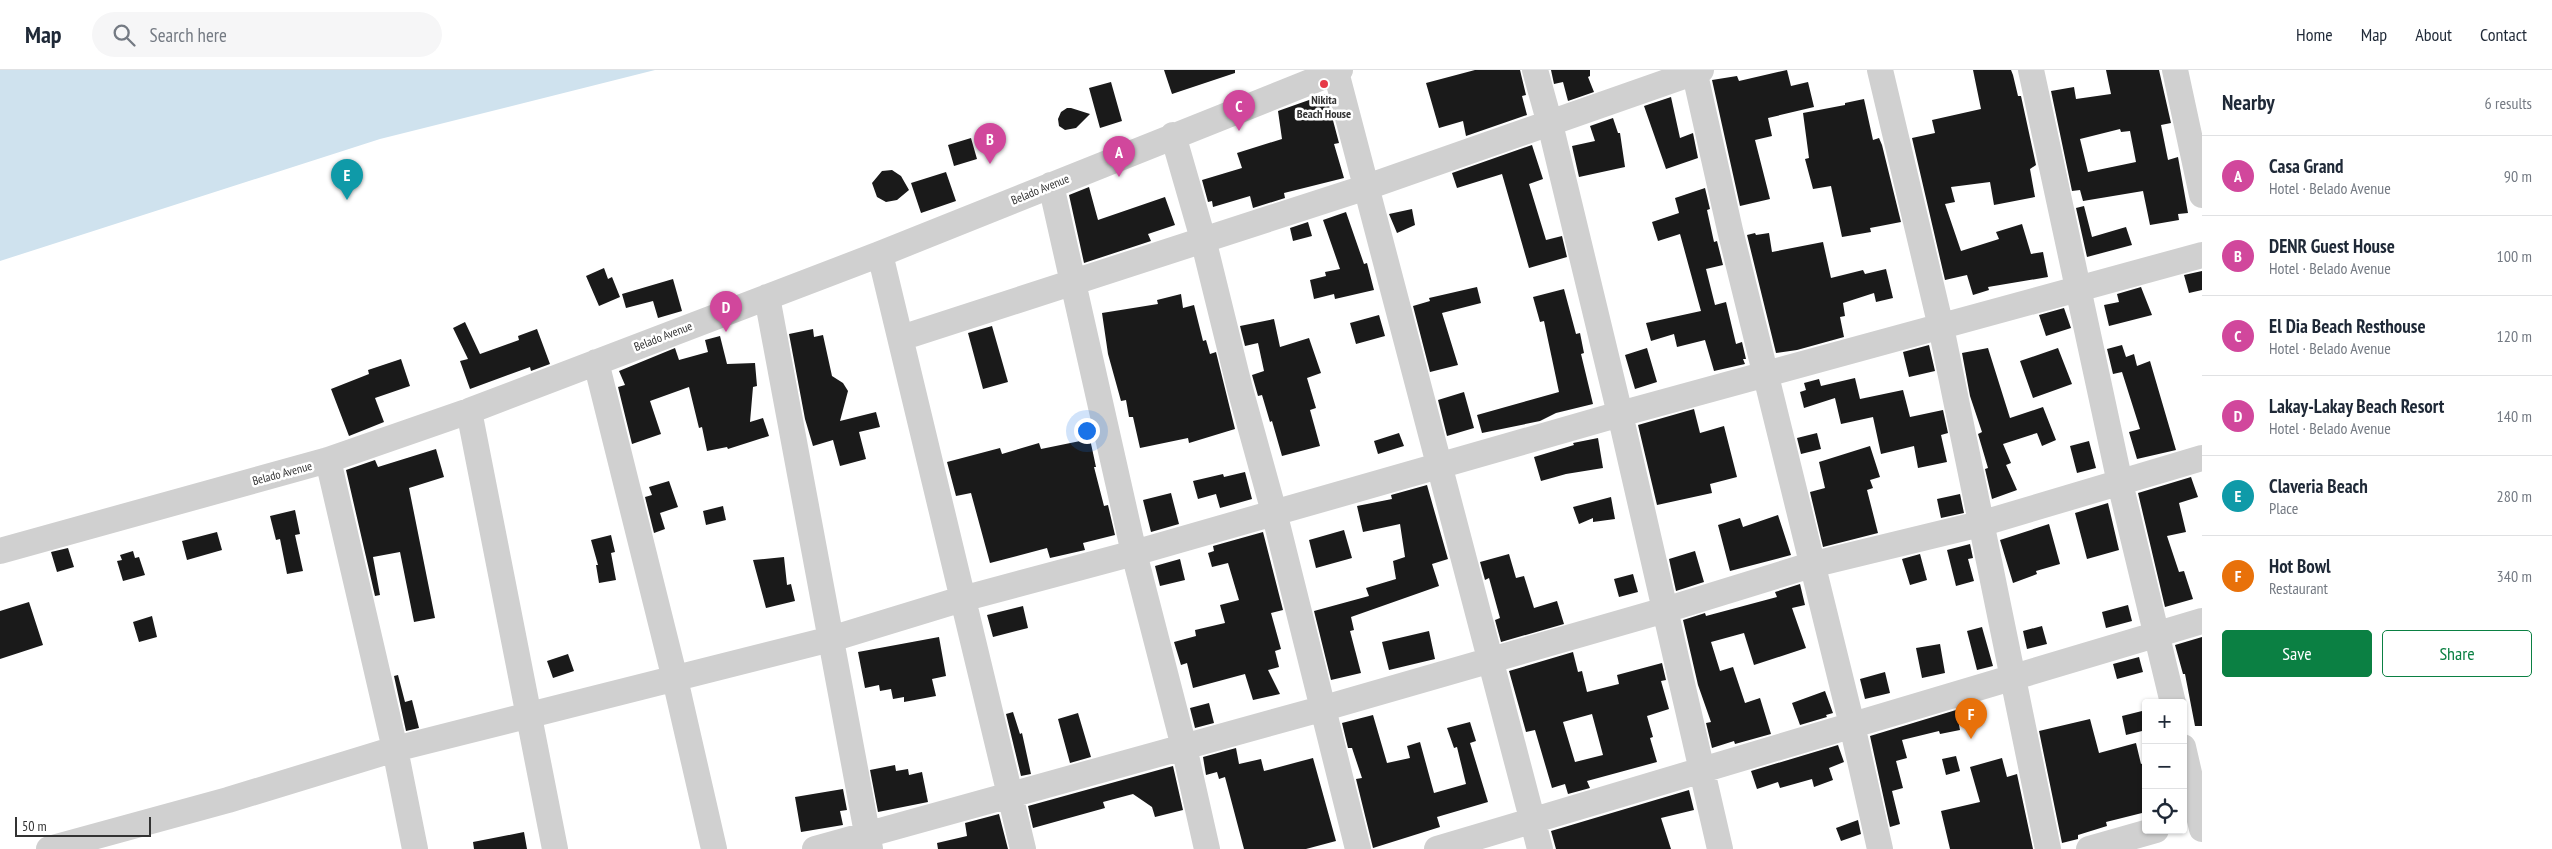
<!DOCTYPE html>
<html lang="en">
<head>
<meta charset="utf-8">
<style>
	body { margin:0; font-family:"PT Sans Narrow",sans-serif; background:#f6f6f7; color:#1f2937 }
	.controls { position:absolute; right:15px; bottom:15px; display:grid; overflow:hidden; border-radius:5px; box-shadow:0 1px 4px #0004 }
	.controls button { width:45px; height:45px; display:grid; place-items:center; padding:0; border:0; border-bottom:1px solid #e0e1e3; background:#fff; color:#1f2937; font:25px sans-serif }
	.scale { position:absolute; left:15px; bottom:12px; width:136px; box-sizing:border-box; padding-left:5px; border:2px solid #333; border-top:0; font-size:14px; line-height:18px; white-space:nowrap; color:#333; -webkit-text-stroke:4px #fff; paint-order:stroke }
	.you { position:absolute; left:1086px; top:360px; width:18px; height:18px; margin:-12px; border:4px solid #fff; border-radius:50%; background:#1a73e8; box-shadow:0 0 0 8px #1a73e833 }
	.badge { display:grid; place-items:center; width:32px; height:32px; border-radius:50%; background:#0b8043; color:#fff; font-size:16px; font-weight:700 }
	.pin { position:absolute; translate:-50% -41px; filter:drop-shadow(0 1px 2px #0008) }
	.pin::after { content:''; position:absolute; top:26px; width:18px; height:15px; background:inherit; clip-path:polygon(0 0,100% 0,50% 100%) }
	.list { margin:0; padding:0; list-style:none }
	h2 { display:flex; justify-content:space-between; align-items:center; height:65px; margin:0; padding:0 20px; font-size:21px }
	h2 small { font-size:16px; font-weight:400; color:#747a83 }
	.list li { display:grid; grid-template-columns:32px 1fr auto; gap:15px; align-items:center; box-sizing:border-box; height:80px; padding:0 20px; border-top:1px solid #e0e1e3 }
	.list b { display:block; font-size:19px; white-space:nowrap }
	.list p { margin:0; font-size:16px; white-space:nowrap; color:#747a83 }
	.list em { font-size:16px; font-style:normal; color:#747a83 }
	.actions { display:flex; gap:10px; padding:15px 20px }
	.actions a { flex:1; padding:11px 0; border:1px solid #0b8043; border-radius:5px; text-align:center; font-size:18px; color:#0b8043 }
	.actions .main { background:#0b8043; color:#fff }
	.icon { flex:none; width:28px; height:28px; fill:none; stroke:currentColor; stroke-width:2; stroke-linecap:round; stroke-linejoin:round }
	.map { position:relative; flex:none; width:2202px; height:779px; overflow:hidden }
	header { display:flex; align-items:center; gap:30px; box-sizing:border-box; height:70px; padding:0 25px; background:#fff; border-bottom:1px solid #e0e1e3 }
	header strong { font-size:24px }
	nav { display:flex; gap:28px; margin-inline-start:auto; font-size:18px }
	.search { width:350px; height:45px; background:#f6f6f7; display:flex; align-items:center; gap:12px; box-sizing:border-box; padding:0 18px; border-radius:28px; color:#747a83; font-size:19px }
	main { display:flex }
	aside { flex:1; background:#fff }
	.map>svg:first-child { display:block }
	.water { fill:#cfe2ee }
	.building { fill:#1a1a1a; fill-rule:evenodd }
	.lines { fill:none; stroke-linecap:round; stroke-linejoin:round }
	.minor { stroke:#d0d0d0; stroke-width:26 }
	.poi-dot { fill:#e63946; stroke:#fff; stroke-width:2 }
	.labels { text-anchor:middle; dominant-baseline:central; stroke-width:5; stroke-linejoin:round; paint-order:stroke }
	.poi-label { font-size:12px; font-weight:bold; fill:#333; stroke:#fff }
	.street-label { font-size:12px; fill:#333; stroke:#fff }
</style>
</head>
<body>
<header>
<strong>Map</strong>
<div class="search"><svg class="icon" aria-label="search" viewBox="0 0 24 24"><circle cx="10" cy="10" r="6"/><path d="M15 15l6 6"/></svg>Search here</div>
<nav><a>Home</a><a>Map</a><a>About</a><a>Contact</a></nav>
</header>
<main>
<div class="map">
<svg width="2202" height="779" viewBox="0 0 2202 779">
	<rect width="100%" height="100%" fill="#fff"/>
	<!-- water -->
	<path class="water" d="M 0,0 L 655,0 L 380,69 L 0,191 Z"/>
	<!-- building -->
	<path class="building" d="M 1164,0 L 1235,0 L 1235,3 L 1172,24 Z
		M 1475,0 L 1520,0 L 1526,25 L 1522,26 L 1527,45 L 1466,66 L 1463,51 L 1439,58 L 1426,13 Z
		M 1551,0 L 1590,0 L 1590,6 L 1588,7 L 1594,22 L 1568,31 L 1563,12 L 1554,14 Z
		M 1787,0 L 1791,16 L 1808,12 L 1814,37 L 1768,48 L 1772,66 L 1755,70 L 1770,129 L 1740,136 L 1712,10 L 1737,6 L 1739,11 Z
		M 1973,0 L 2011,0 L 2013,5 L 2018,26 L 2021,26 L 2036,95 L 2030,99 L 2035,127 L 1994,135 L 1990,112 L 1951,117 L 1955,132 L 1945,134 L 1961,181 L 1999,169 L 1996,162 L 2022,154 L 2031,184 L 2043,182 L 2048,207 L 1988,217 L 1989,220 L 1973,225 L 1967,205 L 1945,210 L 1912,68 L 1935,63 L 1932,50 L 1981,39 Z
		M 2106,0 L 2159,0 L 2171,53 L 2161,55 L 2168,90 L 2178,87 L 2188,143 L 2178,144 L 2179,150 L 2150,155 L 2143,121 L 2083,131 L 2080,120 L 2072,121 L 2051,21 L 2074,17 L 2076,29 L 2111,24 ZM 2120,59 L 2121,62 L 2130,61 L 2136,92 L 2088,102 L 2080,69 Z
		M 1111,12 L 1122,51 L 1100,58 L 1089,18 Z
		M 1326,24 L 1339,73 L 1334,74 L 1344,108 L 1284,123 L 1285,128 L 1253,138 L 1250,126 L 1213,137 L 1212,131 L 1208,132 L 1202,110 L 1242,98 L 1237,83 L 1282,69 L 1278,41 Z
		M 1671,27 L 1680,68 L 1693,63 L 1698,88 L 1666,99 L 1644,36 Z
		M 1864,29 L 1873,70 L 1879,68 L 1882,75 L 1901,152 L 1870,158 L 1871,162 L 1842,167 L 1831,116 L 1813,119 L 1805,89 L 1809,88 L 1803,43 L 1845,35 L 1845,33 Z
		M 1067,38 L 1071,38 L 1090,44 L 1076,58 L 1065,60 L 1059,56 L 1058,49 L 1061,42 Z
		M 1613,48 L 1618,63 L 1620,63 L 1625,97 L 1579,107 L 1572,76 L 1595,71 L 1590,56 Z
		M 971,68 L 977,89 L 954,96 L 948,75 Z
		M 1532,75 L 1543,109 L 1529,114 L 1546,170 L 1562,166 L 1567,187 L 1529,198 L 1502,104 L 1457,118 L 1452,103 Z
		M 892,100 L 901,106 L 909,120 L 897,130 L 886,132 L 877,127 L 872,113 L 882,101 Z
		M 946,102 L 956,131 L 921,143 L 911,113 Z
		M 1089,117 L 1098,150 L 1165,127 L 1175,155 L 1148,164 L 1151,171 L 1084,193 L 1069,125 Z
		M 1705,118 L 1710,139 L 1707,140 L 1714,172 L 1717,171 L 1723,195 L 1706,199 L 1715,235 L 1726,232 L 1736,274 L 1742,272 L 1746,289 L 1743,289 L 1745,294 L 1714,301 L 1705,270 L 1677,277 L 1674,264 L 1651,271 L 1646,253 L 1701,241 L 1680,164 L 1658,171 L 1652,152 L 1679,143 L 1675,128 Z
		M 2084,136 L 2092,167 L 2126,157 L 2132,175 L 2087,187 L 2076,138 Z
		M 1412,139 L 1415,155 L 1397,163 L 1389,144 Z
		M 1346,142 L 1364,194 L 1367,193 L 1374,220 L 1335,229 L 1334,224 L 1314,229 L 1310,210 L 1326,206 L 1325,202 L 1340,199 L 1323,150 Z
		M 1308,152 L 1312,166 L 1293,171 L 1290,158 Z
		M 1755,163 L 1756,165 L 1769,163 L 1772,182 L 1823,172 L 1831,208 L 1863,200 L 1865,204 L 1886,199 L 1893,228 L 1876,232 L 1874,223 L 1843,233 L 1845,246 L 1840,247 L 1844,267 L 1797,280 L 1776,283 L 1747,165 Z
		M 604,198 L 608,209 L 612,207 L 620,227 L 599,236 L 586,206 Z
		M 2202,201 L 2202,220 L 2189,223 L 2184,205 Z
		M 673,209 L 682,241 L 658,248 L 653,231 L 626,238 L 622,224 Z
		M 1477,217 L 1481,233 L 1442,243 L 1458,295 L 1430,302 L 1413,236 L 1430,231 L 1429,228 Z
		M 2141,217 L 2152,245 L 2109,256 L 2104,235 L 2119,232 L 2117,224 Z
		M 1564,219 L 1576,264 L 1580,263 L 1584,283 L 1581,284 L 1593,334 L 1556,343 L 1540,351 L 1482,363 L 1477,345 L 1559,322 L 1544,251 L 1540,252 L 1533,227 Z
		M 1181,224 L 1183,238 L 1194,235 L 1203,271 L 1206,270 L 1210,284 L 1216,282 L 1235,359 L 1189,373 L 1188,368 L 1140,378 L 1133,347 L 1129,347 L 1126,330 L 1121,331 L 1108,284 L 1102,243 L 1158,234 L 1157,230 Z
		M 2064,238 L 2071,258 L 2046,266 L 2039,245 Z
		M 1379,245 L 1385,266 L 1356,274 L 1350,253 Z
		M 1274,249 L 1280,277 L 1309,268 L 1321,303 L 1307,308 L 1316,338 L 1310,340 L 1320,376 L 1282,386 L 1272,351 L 1270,352 L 1262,325 L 1258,326 L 1252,305 L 1264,301 L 1258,273 L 1245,276 L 1240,256 Z
		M 465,252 L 480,284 L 519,270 L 518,266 L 537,259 L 550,294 L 531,301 L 530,297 L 470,319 L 460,291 L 468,289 L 453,258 Z
		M 992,256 L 1008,312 L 983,319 L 968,263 Z
		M 813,259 L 814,267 L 823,265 L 832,306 L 843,313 L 848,321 L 840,351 L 876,342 L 880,357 L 859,362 L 866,389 L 840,396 L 833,370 L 813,376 L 805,349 L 789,264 Z
		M 720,266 L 727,294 L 755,293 L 757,316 L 753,317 L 750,352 L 763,348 L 769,366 L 728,379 L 727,377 L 707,381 L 702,357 L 699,358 L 689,317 L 650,331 L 661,364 L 632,374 L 618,317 L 625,315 L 619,301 L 675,278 L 679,290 L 708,282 L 705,270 Z
		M 1929,275 L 1935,301 L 1909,307 L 1903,282 Z
		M 2122,275 L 2126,287 L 2134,284 L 2137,296 L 2150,291 L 2176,380 L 2137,389 L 2129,362 L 2140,359 L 2122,302 L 2113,304 L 2107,279 Z
		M 1647,278 L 1657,312 L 1635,319 L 1625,285 Z
		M 1988,278 L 2010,348 L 2043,337 L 2056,370 L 2042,376 L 2037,363 L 2003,374 L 2011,393 L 2006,395 L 2017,420 L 1992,429 L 1985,399 L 1988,398 L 1978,364 L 1982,362 L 1970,326 L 1962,283 Z
		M 2058,278 L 2072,314 L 2033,328 L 2020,291 Z
		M 401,289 L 410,316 L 375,328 L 384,352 L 349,366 L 331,319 L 369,304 L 368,300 Z
		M 1855,308 L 1860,329 L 1903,320 L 1910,347 L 1943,340 L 1948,363 L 1941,365 L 1947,392 L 1918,398 L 1914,376 L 1881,384 L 1873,347 L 1841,354 L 1835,328 L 1804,338 L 1800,322 L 1806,320 L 1804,313 L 1819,309 L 1821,316 Z
		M 1464,322 L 1474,358 L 1447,366 L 1438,330 Z
		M 1694,339 L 1700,363 L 1724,356 L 1737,407 L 1710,414 L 1712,423 L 1657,435 L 1638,355 Z
		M 1399,363 L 1404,376 L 1378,384 L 1374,371 Z
		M 1817,363 L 1821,379 L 1801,384 L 1797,368 Z
		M 1598,368 L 1603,398 L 1566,404 L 1541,411 L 1534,387 L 1574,375 L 1573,373 Z
		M 1090,369 L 1096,397 L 1094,397 L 1104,436 L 1108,435 L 1115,465 L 1083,473 L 1085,480 L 1050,488 L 1047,478 L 990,493 L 971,423 L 956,426 L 947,392 L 1000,378 L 1002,384 L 1039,373 L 1041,379 Z
		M 2089,371 L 2096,398 L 2077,403 L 2070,376 Z
		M 1870,376 L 1880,407 L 1870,410 L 1873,418 L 1867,420 L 1878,463 L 1823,477 L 1810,422 L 1825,418 L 1819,392 Z
		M 436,379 L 444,407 L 409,418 L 435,548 L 414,552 L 400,482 L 373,487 L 380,525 L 375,526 L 346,400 L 375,390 L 378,397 Z
		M 1245,402 L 1252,429 L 1220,438 L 1216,424 L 1198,429 L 1193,411 L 1223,404 L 1224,407 Z
		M 2191,407 L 2198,427 L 2179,433 L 2186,462 L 2167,466 L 2179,502 L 2184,501 L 2193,529 L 2165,537 L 2138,423 Z
		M 669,411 L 678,437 L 660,443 L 665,459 L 654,463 L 645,427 L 652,425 L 649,417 Z
		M 1427,415 L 1448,489 L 1432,494 L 1439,516 L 1351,547 L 1354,560 L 1350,561 L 1361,603 L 1331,610 L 1314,541 L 1369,526 L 1366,518 L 1396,509 L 1393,491 L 1405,487 L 1400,454 L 1363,462 L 1357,436 L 1392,429 L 1391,425 Z
		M 1171,423 L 1179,454 L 1151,462 L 1143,430 Z
		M 1960,424 L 1964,443 L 1941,448 L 1937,429 Z
		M 1611,427 L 1615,449 L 1593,452 L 1593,448 L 1579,454 L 1573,437 Z
		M 2108,433 L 2119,480 L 2087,489 L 2075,443 Z
		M 723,436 L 726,450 L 706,455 L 703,441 Z
		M 295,440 L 300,464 L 295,465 L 303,501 L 287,504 L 280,469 L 276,470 L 270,446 Z
		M 1778,445 L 1791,485 L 1730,501 L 1718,455 L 1740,448 L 1743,457 Z
		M 2049,454 L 2060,494 L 2036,501 L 2037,504 L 2013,513 L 2000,470 Z
		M 1344,460 L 1352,488 L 1316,498 L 1309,470 Z
		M 217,462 L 222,480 L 187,490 L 182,471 Z
		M 1263,462 L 1283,540 L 1271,543 L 1281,579 L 1275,581 L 1279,597 L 1268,600 L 1280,624 L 1253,630 L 1245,604 L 1193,618 L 1187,593 L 1181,595 L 1174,572 L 1196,566 L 1195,560 L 1225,553 L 1220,535 L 1239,530 L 1228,493 L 1212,497 L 1208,483 L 1214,481 L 1213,476 Z
		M 611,465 L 615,482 L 611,483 L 616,510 L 599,513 L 596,495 L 598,495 L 591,470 Z
		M 1970,474 L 1973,488 L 1968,489 L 1974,511 L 1956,516 L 1947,480 Z
		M 68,478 L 74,497 L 57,502 L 51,482 Z
		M 133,481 L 135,488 L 139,487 L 145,505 L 123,511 L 117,491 L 122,490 L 120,485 Z
		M 1695,481 L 1704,512 L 1676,521 L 1669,489 Z
		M 1509,484 L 1516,508 L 1524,506 L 1534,538 L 1557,531 L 1564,554 L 1501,572 L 1495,550 L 1500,548 L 1489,508 L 1485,510 L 1480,492 Z
		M 1920,484 L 1927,510 L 1910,515 L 1902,489 Z
		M 784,487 L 787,515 L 791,514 L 795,531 L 766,538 L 753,490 Z
		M 1180,489 L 1185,510 L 1160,516 L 1155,496 Z
		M 1633,504 L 1638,522 L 1619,527 L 1614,509 Z
		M 1800,514 L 1805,535 L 1792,538 L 1806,578 L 1754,595 L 1744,563 L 1711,572 L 1720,601 L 1733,597 L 1745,633 L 1760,628 L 1771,664 L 1735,674 L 1734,671 L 1712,678 L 1706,653 L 1711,652 L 1698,615 L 1683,550 L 1705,543 L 1706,546 L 1777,527 L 1775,522 Z
		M 29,532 L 43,575 L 0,589 L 0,541 Z
		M 2128,535 L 2132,551 L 2106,558 L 2102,542 Z
		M 1023,536 L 1028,558 L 993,567 L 987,545 Z
		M 152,546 L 157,567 L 139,572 L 133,552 Z
		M 2042,556 L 2047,574 L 2027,579 L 2023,561 Z
		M 1982,557 L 1993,596 L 1977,600 L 1967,561 Z
		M 1429,561 L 1435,589 L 1389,600 L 1382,572 Z
		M 939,567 L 946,606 L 932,609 L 936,626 L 904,632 L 904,627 L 893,629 L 891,619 L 880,621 L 879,615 L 865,618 L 858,582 Z
		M 2202,567 L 2202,656 L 2195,656 L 2185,604 L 2183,604 L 2175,575 Z
		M 1940,574 L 1945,603 L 1922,608 L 1916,578 Z
		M 1573,582 L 1578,602 L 1582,601 L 1587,622 L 1619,614 L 1617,605 L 1662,593 L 1666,610 L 1661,611 L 1669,639 L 1647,646 L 1653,667 L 1650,668 L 1657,692 L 1587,711 L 1590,718 L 1568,724 L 1565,714 L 1552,718 L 1535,660 L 1526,662 L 1509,601 ZM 1592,644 L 1603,685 L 1575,692 L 1563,652 Z
		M 568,584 L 574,601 L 553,608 L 547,591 Z
		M 2139,587 L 2143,602 L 2117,609 L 2113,594 Z
		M 1885,602 L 1890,623 L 1865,629 L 1860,609 Z
		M 398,605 L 405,632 L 412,630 L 419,658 L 406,661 L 394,606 Z
		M 1825,621 L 1833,643 L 1826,645 L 1827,647 L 1800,655 L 1792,633 Z
		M 1209,633 L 1214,653 L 1195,658 L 1190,638 Z
		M 1956,640 L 1960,660 L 1940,664 L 1939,661 L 1902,670 L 1907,688 L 1896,691 L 1903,718 L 1892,721 L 1900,754 L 1890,757 L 1870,666 Z
		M 2146,640 L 2146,660 L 2126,665 L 2122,646 Z
		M 1013,642 L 1020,664 L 1022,663 L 1031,704 L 1021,706 L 1006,644 Z
		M 1078,643 L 1091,687 L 1070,693 L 1058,649 Z
		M 1373,645 L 1387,693 L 1410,688 L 1407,676 L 1420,672 L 1434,723 L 1466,714 L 1457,677 L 1454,678 L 1447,658 L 1470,652 L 1476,671 L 1470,673 L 1488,732 L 1437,747 L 1440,757 L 1373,778 L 1356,709 L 1362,708 L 1352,678 L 1348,678 L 1342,653 Z
		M 2090,649 L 2099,683 L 2136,673 L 2141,694 L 2146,692 L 2146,742 L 2106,752 L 2107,756 L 2078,765 L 2078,769 L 2062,773 L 2039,661 Z
		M 1838,675 L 1844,692 L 1829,698 L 1833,710 L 1814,717 L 1812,709 L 1780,718 L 1778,712 L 1757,719 L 1751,701 Z
		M 1236,678 L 1239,694 L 1261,689 L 1264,701 L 1313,688 L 1336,771 L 1306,779 L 1244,779 L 1225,707 L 1219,709 L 1217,702 L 1206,705 L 1203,687 Z
		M 1956,686 L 1960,701 L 1946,705 L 1942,689 Z
		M 2002,688 L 2007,707 L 2017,704 L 2033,779 L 1950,779 L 1941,741 L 1980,732 L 1970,697 Z
		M 895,695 L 896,701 L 908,699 L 909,705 L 922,702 L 928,732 L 878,742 L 870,700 Z
		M 1173,696 L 1183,740 L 1155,747 L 1152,737 L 1133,724 L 1103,732 L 1105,738 L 1033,758 L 1028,736 Z
		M 843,719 L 847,740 L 840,741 L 843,755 L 801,762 L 795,727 Z
		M 1689,720 L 1694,740 L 1661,748 L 1671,779 L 1556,779 L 1551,761 Z
		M 999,744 L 1008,779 L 938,779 L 937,773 L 967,766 L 965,753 Z
		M 1858,750 L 1861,764 L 1841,771 L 1836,758 Z
		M 524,762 L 527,779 L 474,779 L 473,772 Z"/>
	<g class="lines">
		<!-- minor -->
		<path class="minor" d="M 1535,0 L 1550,54 L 1620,344 L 1720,779
			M 1694,0 L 1730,160 L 1852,655 L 1880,779
			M 1880,0 L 1941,257 L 2048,779
			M 2031,0 L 2120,413 L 2173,633
			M 2175,0 L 2202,125
			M 1336,2 L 1540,779
			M 1173,65 L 1203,169 L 1240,319 L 1274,442 L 1358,779
			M 1051,115 L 1134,483 L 1184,677 L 1207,779
			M 880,184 L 1023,779
			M 767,227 L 870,779
			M 901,268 L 1367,117 L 1701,0
			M 596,292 L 675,609 L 714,779
			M 469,341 L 555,779
			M 328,390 L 395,679 L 415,779
			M 0,481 L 328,390 L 469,341 L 880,184 L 1340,0
			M 2183,677 L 2202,759
			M 49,779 L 228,730 L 395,679 L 831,569 L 962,529 L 1134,483 L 1620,344 L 2202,185
			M 815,779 L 1321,639 L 1665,540 L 1811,495 L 1980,454 L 2202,388
			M 1437,779 L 2202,551
			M 2089,779 L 2156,760"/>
	</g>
	<!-- markers -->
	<circle class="poi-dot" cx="1324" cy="14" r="5"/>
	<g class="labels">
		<!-- poi labels -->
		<g class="poi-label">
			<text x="1324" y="29">Nikita<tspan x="1324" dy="14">Beach House</tspan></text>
		</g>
		<!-- street labels -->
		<g class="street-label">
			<text transform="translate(1040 119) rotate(-22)">Belado Avenue</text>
			<text transform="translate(663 266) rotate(-21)">Belado Avenue</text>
			<text transform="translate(282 403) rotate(-15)">Belado Avenue</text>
		</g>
	</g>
</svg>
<div class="controls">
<button>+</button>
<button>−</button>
<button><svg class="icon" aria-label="locate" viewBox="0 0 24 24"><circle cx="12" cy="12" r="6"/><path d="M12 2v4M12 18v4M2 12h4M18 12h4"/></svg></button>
</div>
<div class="scale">50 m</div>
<div class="you"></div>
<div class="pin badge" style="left:1119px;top:107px;background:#d1479c">A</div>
<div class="pin badge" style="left:990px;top:94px;background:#d1479c">B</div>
<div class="pin badge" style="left:1239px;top:61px;background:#d1479c">C</div>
<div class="pin badge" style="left:726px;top:262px;background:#d1479c">D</div>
<div class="pin badge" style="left:347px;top:130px;background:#0f9aa8">E</div>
<div class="pin badge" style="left:1971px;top:669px;background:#e8710a">F</div>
</div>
<aside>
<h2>Nearby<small>6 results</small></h2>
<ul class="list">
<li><span class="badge" style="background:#d1479c">A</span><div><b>Casa Grand</b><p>Hotel · Belado Avenue</p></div><em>90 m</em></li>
<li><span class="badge" style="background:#d1479c">B</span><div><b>DENR Guest House</b><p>Hotel · Belado Avenue</p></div><em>100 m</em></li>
<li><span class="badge" style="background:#d1479c">C</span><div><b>El Dia Beach Resthouse</b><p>Hotel · Belado Avenue</p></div><em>120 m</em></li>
<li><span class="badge" style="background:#d1479c">D</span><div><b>Lakay-Lakay Beach Resort</b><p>Hotel · Belado Avenue</p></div><em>140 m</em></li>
<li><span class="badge" style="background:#0f9aa8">E</span><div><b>Claveria Beach</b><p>Place</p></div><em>280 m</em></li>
<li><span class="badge" style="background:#e8710a">F</span><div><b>Hot Bowl</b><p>Restaurant</p></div><em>340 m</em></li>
</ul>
<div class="actions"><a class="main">Save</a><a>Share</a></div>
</aside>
</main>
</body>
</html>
